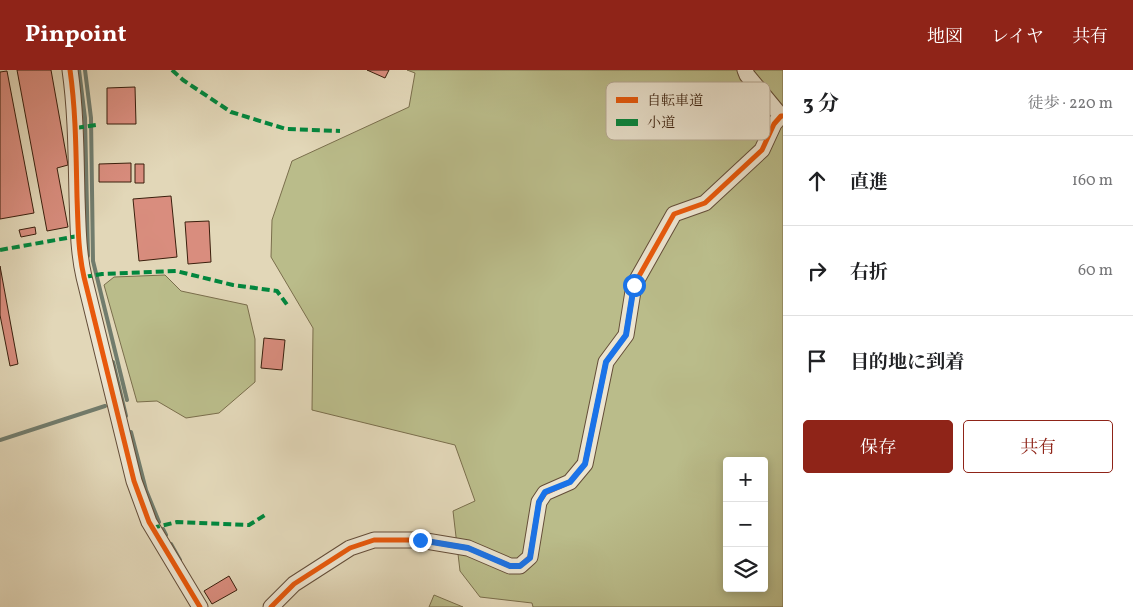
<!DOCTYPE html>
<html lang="ja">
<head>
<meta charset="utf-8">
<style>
	body { margin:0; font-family:Vollkorn,"Noto Serif JP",serif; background:#f2f2f2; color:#202124 }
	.controls { position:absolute; right:15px; bottom:15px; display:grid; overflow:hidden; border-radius:5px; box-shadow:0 2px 8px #0003 }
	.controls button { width:45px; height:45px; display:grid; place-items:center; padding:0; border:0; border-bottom:1px solid #e0e0e0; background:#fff; color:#202124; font:25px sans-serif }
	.stop { position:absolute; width:15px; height:15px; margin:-11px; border:4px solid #1a73e8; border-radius:50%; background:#fff }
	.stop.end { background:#1a73e8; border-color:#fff; box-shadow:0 1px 5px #0008 }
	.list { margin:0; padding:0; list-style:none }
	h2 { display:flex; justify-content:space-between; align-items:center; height:65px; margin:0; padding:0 20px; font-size:21px }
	h2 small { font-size:16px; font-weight:400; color:#757577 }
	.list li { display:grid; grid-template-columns:32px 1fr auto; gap:15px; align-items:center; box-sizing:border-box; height:90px; padding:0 20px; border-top:1px solid #e0e0e0 }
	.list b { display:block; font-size:19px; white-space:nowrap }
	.list em { font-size:16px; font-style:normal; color:#757577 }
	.actions { display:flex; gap:10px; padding:15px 20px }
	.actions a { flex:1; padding:11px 0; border:1px solid #8f2418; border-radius:5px; text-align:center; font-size:18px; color:#8f2418 }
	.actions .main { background:#8f2418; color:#fff }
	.icon { flex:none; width:28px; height:28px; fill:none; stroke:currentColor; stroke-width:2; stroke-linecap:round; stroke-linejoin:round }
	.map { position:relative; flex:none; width:783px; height:537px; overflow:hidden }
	header { display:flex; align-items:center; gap:30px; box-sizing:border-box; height:70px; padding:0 25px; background:#8f2418; color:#fff }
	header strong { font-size:24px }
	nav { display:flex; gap:28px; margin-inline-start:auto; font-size:18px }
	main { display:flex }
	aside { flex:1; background:#fff }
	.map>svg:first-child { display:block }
	.green { fill:#babc8a; stroke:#7a6e4c; fill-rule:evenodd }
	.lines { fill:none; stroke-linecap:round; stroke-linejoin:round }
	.stream { stroke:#717c6d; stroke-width:4 }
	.building { fill:#d98d7e; stroke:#3a1f0d }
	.minor-casing { stroke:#644d38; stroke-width:17 }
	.minor { stroke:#ece5d1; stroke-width:15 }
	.quiet { stroke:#00873e; stroke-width:4; stroke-dasharray:8 4; stroke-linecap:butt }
	.cycleway-casing { stroke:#ece5d1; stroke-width:8 }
	.cycleway { stroke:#e8590c; stroke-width:5 }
	.route { stroke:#1a73e8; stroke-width:6 }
	.key { fill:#ece5d1; stroke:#b7aa96; stroke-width:1 }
	.key-label { font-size:14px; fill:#3a1f0d }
</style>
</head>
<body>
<header>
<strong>Pinpoint</strong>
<nav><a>地図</a><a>レイヤ</a><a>共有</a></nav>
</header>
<main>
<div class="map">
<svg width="783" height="537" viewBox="0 0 783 537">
	<rect width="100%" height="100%" fill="#e2d7b8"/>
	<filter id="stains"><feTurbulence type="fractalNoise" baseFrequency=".004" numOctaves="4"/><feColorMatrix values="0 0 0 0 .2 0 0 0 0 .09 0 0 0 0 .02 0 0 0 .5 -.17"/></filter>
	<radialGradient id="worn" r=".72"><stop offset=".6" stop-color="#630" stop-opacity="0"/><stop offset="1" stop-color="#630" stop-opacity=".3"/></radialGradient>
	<!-- green -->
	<path class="green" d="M 407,0 L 783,0 L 783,537 L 533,537 L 532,533 L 480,527 L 460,501 L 453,441 L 475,431 L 455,375 L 312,340 L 313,258 L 271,187 L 272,150 L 292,91 L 409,37 L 415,3 ZM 727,391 L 764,391 L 764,518 L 727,518 Z
		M 165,205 L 181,221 L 247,235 L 255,269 L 255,312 L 219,343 L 186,348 L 157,331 L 137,332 L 104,215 L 114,207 Z
		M 434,525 L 463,537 L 429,537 Z"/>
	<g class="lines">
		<!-- stream -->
		<path class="stream" d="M 79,0 L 85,48 L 88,186
			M 85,0 L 91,48 L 93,191 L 127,330
			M 113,292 L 126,346
			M 131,362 L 146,420 L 159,452
			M 0,370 L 105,336
			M 163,459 L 166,465
			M 171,474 L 180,490"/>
	</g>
	<!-- building -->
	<path class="building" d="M 17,0 L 51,0 L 68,95 L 57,98 L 68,157 L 47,161 Z
		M 367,0 L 389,0 L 385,8 Z
		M 7,1 L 34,143 L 0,149 L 0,2 Z
		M 135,17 L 136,54 L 107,54 L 107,18 Z
		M 131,93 L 131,112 L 99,112 L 99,94 Z
		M 135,94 L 144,94 L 144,113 L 135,113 Z
		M 171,126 L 177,187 L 139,191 L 133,129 Z
		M 209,151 L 211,192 L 188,194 L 185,152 Z
		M 35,157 L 36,164 L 21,167 L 19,160 Z
		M 0,196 L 18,294 L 10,296 L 0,245 Z
		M 264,268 L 285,270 L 282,300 L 261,298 Z
		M 229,506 L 237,520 L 212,534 L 204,521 Z"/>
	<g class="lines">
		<defs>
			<path id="minor" d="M 70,0 C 76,42 76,85 77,127 C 78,154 78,181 84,207 L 134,411 L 149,452 L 200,537
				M 745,0 L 747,5 L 781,46
				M 271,537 L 294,514 L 350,478 L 374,470 L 420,470 L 468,478 L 510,496 L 520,496 L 530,487 L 539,432 L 545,423 L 570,412 L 585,394 L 606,292 L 626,265 L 634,215 L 674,144 L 705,133 L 762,80 L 774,54 L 781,46 L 783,46"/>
		</defs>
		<!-- minor casing -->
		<use href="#minor" class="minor-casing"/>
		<!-- minor -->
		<use href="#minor" class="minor"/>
		<!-- quiet -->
		<path class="quiet" d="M 172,0 L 183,10 L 231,42 L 286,59 L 340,61
			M 76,58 L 96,55
			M 0,180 L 78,166
			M 84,207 L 102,204 L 176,201 L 233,215 L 277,221 L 288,236
			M 152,458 L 177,452 L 249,455 L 265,445"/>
		<defs>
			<path id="cycleway" d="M 70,0 C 76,42 76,85 77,127 C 78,154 78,181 84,207 L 134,411 L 149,452 L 200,537
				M 271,537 L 294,514 L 350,478 L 374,470 L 420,470 L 468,478 L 510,496 L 520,496 L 530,487 L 539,432 L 545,423 L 570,412 L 585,394 L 606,292 L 626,265 L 634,215 L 674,144 L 705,133 L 762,80 L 774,54 L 781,46 L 783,46"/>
		</defs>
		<!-- cycleway casing -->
		<use href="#cycleway" class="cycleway-casing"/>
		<!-- cycleway -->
		<use href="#cycleway" class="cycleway"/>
	</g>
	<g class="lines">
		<!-- route -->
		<path class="route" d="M 420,470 L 468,478 L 510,496 L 520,496 L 530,488 L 539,432 L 545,422 L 570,412 L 585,394 L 606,292 L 626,265 L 634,215"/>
	</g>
	<!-- legend -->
	<rect x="606" y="12" width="164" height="58" rx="8" class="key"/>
	<rect x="616" y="27" width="22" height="6" fill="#e8590c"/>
	<rect x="616" y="49" width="22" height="7" fill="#00873e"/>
	<g class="key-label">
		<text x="647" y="35">自転車道</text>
		<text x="647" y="57">小道</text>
	</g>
	<rect width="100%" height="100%" filter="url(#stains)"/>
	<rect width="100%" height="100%" fill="url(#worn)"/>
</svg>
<div class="controls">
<button>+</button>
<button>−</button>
<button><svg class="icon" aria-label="layers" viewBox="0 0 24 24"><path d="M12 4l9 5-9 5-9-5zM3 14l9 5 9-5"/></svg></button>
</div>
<div class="stop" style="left:634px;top:215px"></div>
<div class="stop end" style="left:420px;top:470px"></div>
</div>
<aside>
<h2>3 分<small>徒歩 · 220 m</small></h2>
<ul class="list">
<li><svg class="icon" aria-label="ahead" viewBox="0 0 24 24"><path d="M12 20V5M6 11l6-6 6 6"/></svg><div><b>直進</b></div><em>160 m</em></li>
<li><svg class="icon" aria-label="right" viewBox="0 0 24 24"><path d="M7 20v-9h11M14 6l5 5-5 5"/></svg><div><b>右折</b></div><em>60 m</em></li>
<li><svg class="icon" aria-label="arrive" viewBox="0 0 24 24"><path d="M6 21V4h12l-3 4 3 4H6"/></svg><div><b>目的地に到着</b></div></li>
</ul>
<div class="actions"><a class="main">保存</a><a>共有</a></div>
</aside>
</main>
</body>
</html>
